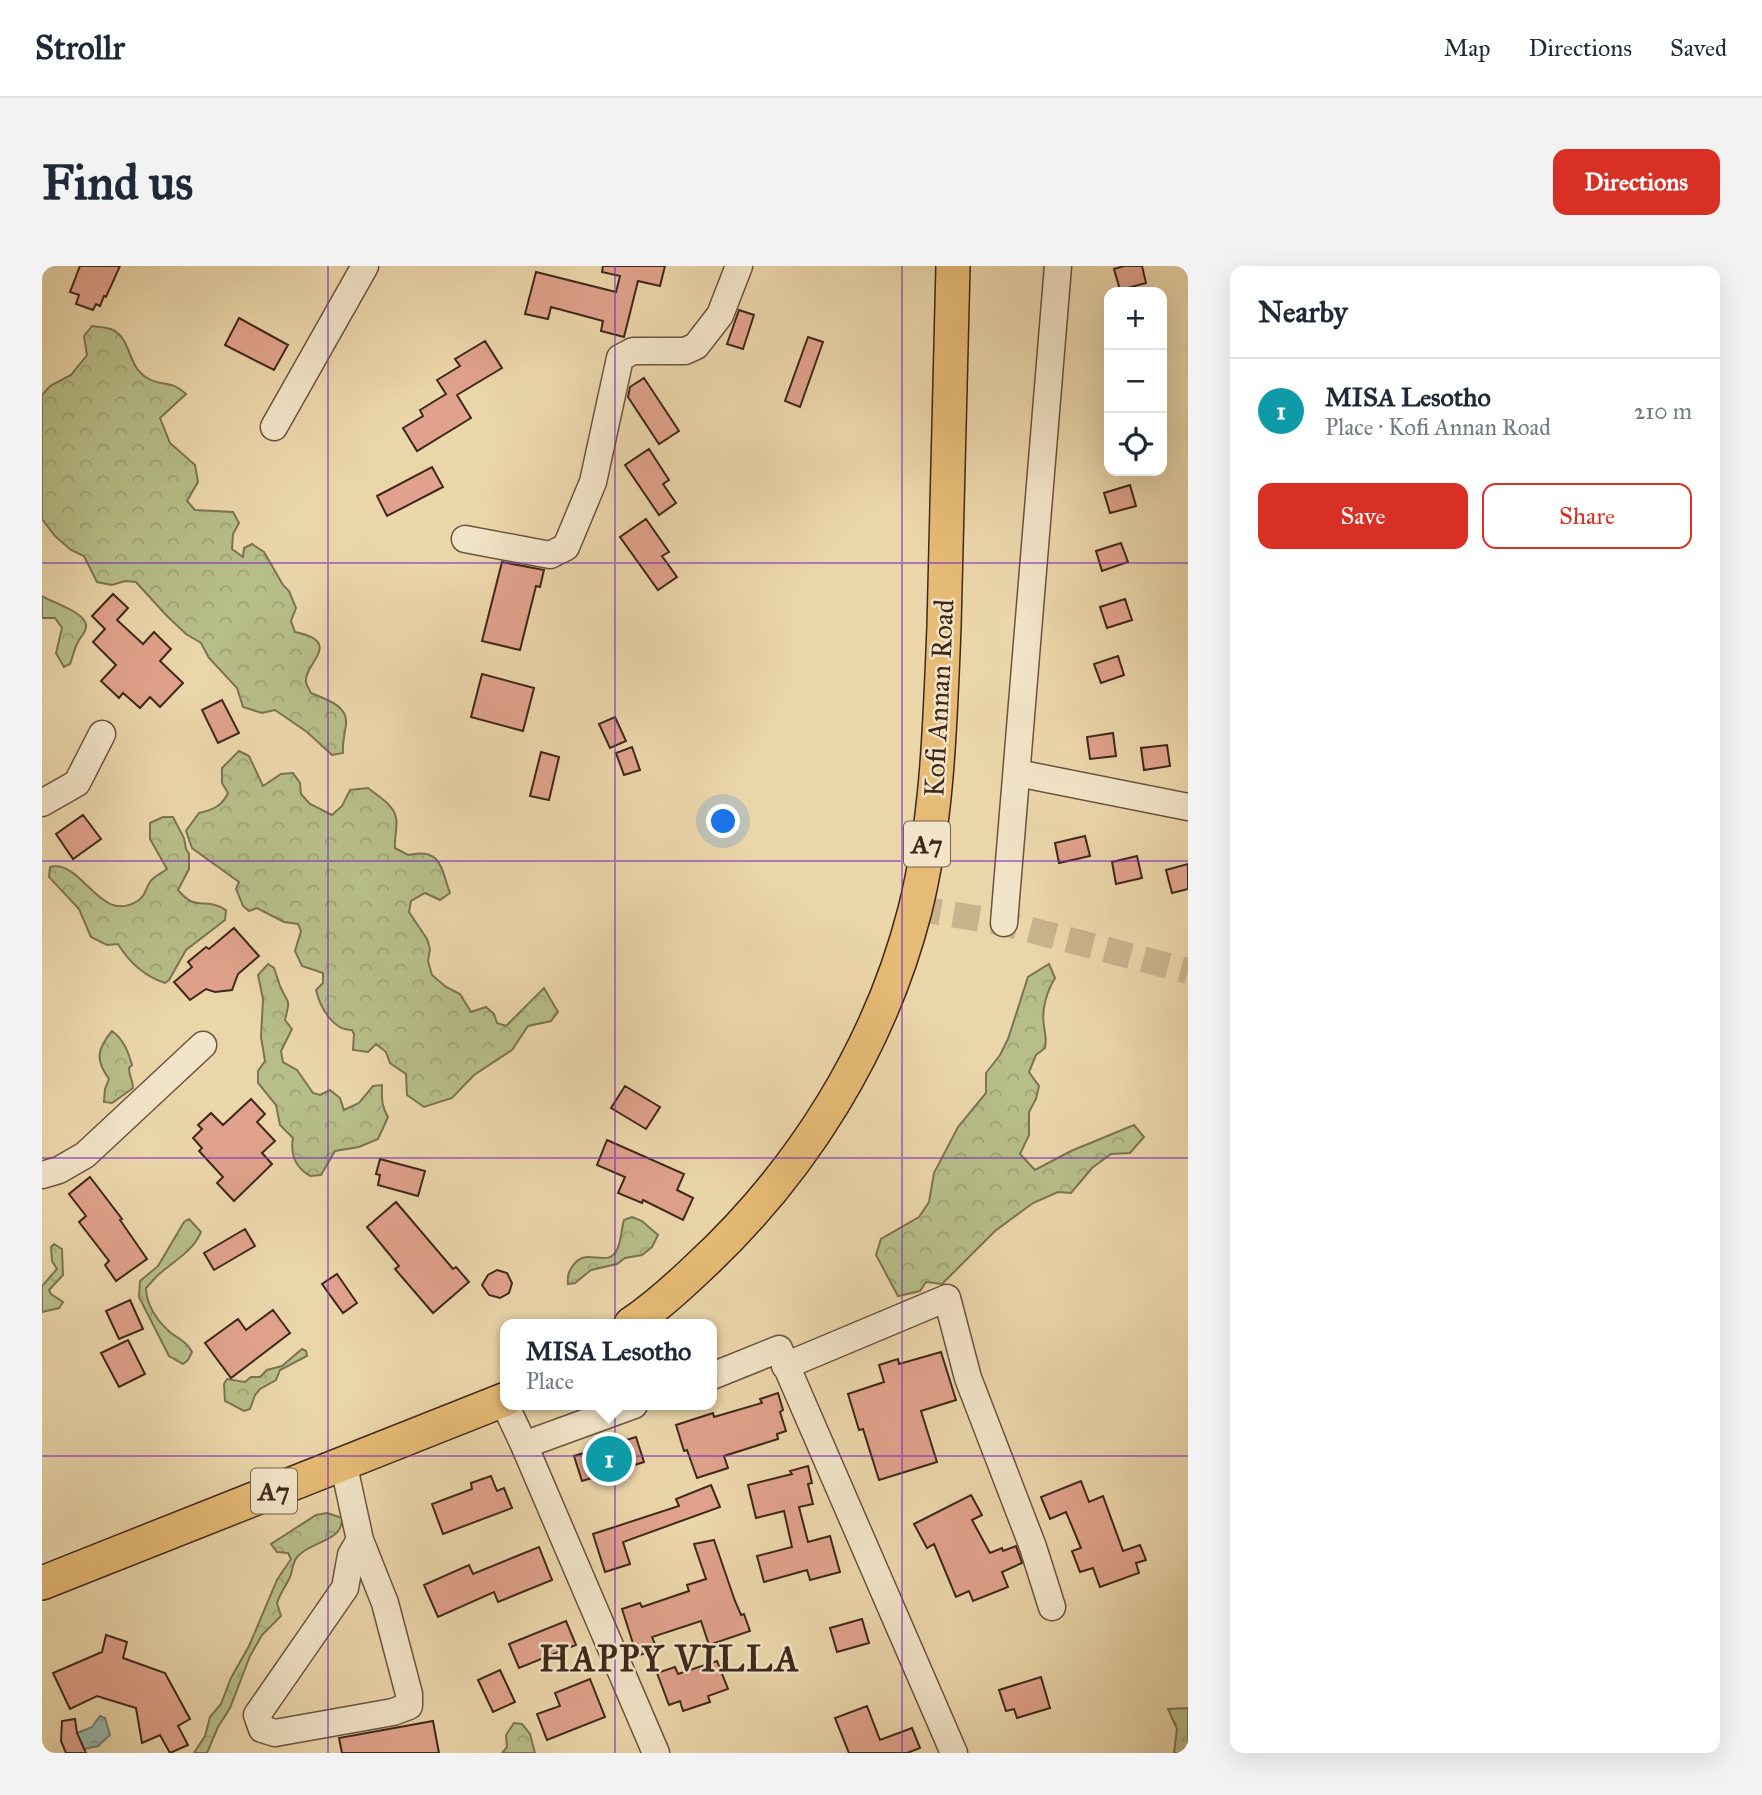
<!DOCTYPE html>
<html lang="en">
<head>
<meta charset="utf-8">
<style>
	body { margin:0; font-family:"IM FELL Great Primer",serif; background:#f2f2f3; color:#1f2937 }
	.controls { position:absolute; right:21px; top:21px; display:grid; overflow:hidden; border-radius:14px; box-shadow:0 7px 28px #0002 }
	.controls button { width:63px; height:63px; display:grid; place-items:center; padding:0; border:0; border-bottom:2px solid #e0e1e3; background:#fff; color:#1f2937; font:35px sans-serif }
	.you { position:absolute; left:682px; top:556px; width:24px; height:24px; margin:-18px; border:5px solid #fff; border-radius:50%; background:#1a73e8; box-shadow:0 0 0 10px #1a73e833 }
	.badge { display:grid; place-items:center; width:46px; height:46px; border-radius:50%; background:#d93025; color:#fff; font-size:23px; font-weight:700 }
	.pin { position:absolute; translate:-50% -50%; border:4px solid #fff; box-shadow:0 2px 7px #0006 }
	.popup { position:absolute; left:458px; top:1053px; width:217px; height:91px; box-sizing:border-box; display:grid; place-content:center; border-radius:14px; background:#fff; filter:drop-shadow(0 2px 5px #0005); font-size:23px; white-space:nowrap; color:#747a83 }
	.popup b { font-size:26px; color:#1f2937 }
	.popup::after { content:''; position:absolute; left:50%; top:100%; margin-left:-14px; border:14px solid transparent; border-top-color:#fff }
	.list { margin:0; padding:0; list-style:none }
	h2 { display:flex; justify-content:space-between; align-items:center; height:91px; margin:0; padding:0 28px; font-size:30px }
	h2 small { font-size:23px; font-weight:400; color:#747a83 }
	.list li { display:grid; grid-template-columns:46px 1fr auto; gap:21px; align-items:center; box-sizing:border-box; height:105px; padding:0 28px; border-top:2px solid #e0e1e3 }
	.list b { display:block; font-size:26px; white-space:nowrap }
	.list p { margin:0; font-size:23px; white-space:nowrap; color:#747a83 }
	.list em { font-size:23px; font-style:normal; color:#747a83 }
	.actions { display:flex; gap:14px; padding:21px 28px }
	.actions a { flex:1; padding:16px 0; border:2px solid #d93025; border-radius:14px; text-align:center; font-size:24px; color:#d93025 }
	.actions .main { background:#d93025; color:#fff }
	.icon { flex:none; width:38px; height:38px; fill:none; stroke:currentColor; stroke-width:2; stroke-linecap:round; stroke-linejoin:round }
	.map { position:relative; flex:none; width:1146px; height:1487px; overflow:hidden; border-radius:14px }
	header { display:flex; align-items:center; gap:42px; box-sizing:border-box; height:98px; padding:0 35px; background:#fff; border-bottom:2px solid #e0e1e3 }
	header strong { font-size:33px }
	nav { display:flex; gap:38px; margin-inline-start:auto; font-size:24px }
	.intro { display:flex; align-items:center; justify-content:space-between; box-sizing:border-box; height:168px; padding:0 42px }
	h1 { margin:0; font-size:49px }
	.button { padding:18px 32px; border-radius:14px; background:#d93025; color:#fff; font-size:24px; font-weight:700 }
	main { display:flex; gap:42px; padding:0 42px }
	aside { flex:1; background:#fff; border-radius:14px; box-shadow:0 7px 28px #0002 }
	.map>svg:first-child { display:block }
	.forest { fill:url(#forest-crowns); stroke:#7b7352; stroke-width:2 }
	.water { fill:url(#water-ripples); stroke:#757e73; stroke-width:2 }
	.building { fill:#e0a28c; stroke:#3f281b; stroke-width:2 }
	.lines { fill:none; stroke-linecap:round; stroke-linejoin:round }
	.minor-tunnel { stroke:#c9b38d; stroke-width:26; stroke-dasharray:26 13; stroke-linecap:butt }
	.minor-casing { stroke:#6a543f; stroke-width:29 }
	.major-casing { stroke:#3f281b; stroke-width:36 }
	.minor { stroke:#f2e4c8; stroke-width:26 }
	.major { stroke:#e6bb75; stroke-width:33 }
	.grid { fill:none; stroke:#7b2cbf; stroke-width:2; stroke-opacity:0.55 }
	.labels { text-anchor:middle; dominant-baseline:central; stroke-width:5; stroke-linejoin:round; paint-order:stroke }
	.shield { fill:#f2e4c8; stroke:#75604f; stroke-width:2 }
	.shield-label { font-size:26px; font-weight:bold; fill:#3f281b }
	.street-label { font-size:28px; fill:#3f281b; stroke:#f2e4c8 }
	.district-label { font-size:35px; font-weight:bold; letter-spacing:2px; fill:#3f281b; stroke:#f2e4c8 }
</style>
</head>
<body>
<header>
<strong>Strollr</strong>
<nav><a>Map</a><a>Directions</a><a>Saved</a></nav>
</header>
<div class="intro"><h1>Find us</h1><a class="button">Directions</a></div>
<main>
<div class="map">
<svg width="1146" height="1487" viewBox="0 0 1146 1487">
	<defs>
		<pattern id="forest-crowns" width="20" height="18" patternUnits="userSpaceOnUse" patternTransform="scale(1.75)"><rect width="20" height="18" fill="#b7be88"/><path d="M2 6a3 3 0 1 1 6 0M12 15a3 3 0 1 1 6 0" fill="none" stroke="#9ea375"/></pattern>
		<pattern id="water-ripples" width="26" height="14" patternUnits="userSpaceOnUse" patternTransform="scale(1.75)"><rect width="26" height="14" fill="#99b8ae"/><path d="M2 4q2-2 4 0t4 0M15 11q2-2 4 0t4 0" fill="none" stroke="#7e968d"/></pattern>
	</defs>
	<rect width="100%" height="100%" fill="#ebd6aa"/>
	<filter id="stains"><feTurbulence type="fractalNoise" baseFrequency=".00286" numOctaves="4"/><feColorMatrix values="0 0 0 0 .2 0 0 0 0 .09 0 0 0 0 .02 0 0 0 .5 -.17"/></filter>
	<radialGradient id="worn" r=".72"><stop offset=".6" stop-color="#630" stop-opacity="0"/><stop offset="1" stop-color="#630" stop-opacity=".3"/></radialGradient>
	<!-- forest -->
	<path class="forest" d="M 50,60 C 56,61 66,61 71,64 C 90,74 85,100 105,112 C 122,122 126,112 144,128 L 118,152 L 128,177 L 153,199 L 156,216 L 145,235 L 153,244 L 191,246 L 197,257 L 191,268 L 190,283 L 201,291 L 202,282 L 210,278 L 222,286 L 241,319 L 247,325 L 254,342 L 249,355 L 253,366 C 303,376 261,398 264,416 C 264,418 268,425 269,427 C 283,433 306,439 304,458 C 303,468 300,476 301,487 L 290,489 L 265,466 L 233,444 L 220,447 L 201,441 L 195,422 L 167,392 L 159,377 L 144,368 L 124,349 L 94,316 L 83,315 L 70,319 L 55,316 L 42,290 L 29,284 L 13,270 L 0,253 L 0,129 L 8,120 L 29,109 L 45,89 L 42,70 Z
		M 0,330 C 11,337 46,347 44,361 C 43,368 38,371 36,376 C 32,383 31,391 28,398 L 22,401 L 14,387 L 20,362 L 13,352 L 0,352 Z
		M 197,485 L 207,490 L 221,520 L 239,508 L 251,507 L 258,517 L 259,528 L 268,538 L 290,549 L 300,540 L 308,524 L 326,522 C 336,530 352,539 354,552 C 356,561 352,572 353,582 L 366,589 C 400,581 399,603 408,627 L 398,634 L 383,627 L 369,635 L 367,646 L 385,673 L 388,683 L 386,695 L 390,709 L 404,721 L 418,728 L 429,746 L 444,741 L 452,748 L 455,757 L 464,760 L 502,722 L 516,746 L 509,755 L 486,760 L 470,784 L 432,809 L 410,832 L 382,841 L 365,829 L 364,808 L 348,797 L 344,786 L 334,778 L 326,786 L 311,784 L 312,768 L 310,764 C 291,765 278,741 274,724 L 281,717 L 281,707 L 260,700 L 253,685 L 259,665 L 256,658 L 242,656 L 215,642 L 207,645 L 201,640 L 194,623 L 197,616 L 150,582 L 144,565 L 157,547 C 171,544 180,540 186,527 L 180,517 L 180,502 Z
		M 121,551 L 131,551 L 142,572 L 144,583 L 147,588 L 147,603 L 136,624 C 155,647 161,630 184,644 L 183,654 L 144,684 L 127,714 L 123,717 C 102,710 87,696 76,678 L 65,679 L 49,671 L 37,643 L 7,611 L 8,601 C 41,593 58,661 97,634 C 104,629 103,623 108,616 C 111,611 120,607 125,603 L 108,573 L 108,557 Z
		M 226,698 L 232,702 C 234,708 236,714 238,720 C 246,739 249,730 243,754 L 250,763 L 239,785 L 241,796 L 255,804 L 271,827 L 278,829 L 288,824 L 298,832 L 302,844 L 317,837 L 331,820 L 340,819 C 340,832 339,840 346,851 L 336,873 L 317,881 L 293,885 L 279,909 L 268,910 C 253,901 248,889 251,872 L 238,859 L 234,839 L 216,817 L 216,805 L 223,795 L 219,771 L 221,733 L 216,709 Z
		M 1007,698 L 1013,712 C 1005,725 999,744 1002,760 C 1003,769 1005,773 1003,782 L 994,789 L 987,806 L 997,820 L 994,833 L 987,846 L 987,869 L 978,888 L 993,904 L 1029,885 L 1092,859 L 1102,871 L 1088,887 L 1069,888 L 1050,902 L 1029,927 L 1016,926 L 991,937 L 953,965 L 900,1018 L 884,1016 L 878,1025 L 856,1030 L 834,989 L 839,973 L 877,951 L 887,936 L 892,907 L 916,861 L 944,827 L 944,807 L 958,789 L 966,773 L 986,711 Z
		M 70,765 C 82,774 86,785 90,799 L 87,802 C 87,810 91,814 91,822 L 70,837 L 62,836 L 63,823 L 67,813 C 53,794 55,783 70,765 Z
		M 590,951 L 600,955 L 616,969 L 610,981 L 600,989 L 583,992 L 575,998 L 549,1004 L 533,1017 L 526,1018 C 525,1009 527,1004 533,997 C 544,984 560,997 570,990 C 579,984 579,964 582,954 Z
		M 147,953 L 159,966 C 150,987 131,995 115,1010 C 111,1014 108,1018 104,1022 C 104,1039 116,1056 129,1067 C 137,1073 145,1076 150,1086 L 146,1094 L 141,1098 L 127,1090 L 97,1031 L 98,1015 L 116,1000 L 142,956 Z
		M 12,978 L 20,983 L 21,1009 L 7,1024 L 9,1028 L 21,1036 L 17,1042 L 0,1046 L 0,1020 L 15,1003 L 10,995 L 9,981 Z
		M 260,1083 L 264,1085 L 265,1090 L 238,1104 L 234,1114 L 218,1123 L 213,1129 L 208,1143 L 202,1145 L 183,1135 L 182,1118 L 185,1113 L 203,1116 L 209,1111 L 218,1111 L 225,1104 L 240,1100 Z
		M 285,1247 L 300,1252 C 301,1276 269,1275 256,1290 C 250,1296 251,1304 248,1311 C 244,1320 238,1327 235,1337 L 239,1350 L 220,1369 L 208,1390 L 188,1442 L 176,1461 L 165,1487 L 152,1487 L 163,1470 L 168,1451 L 179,1438 L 189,1412 L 207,1380 L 235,1314 L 249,1293 L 246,1287 L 235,1286 L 229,1278 L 274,1249 Z
		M 1146,1442 L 1146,1487 L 1132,1487 L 1135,1463 L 1126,1443 Z
		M 472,1457 L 480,1458 L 488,1468 L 493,1487 L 460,1487 L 465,1481 L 464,1469 Z"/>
	<!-- water -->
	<path class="water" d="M 58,1450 L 63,1452 L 68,1469 L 56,1480 L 42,1483 L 35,1467 L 50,1461 Z"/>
	<!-- building -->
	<path class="building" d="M 38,0 L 78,0 L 64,31 L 62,30 L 58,40 L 54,38 L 51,44 L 34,38 L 37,29 L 28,26 Z
		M 561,0 L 623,0 L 618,20 L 596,15 L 582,71 L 559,65 L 561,55 L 509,41 L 506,53 L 483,48 L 494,6 L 574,26 L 578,10 L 560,6 Z
		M 1082,0 L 1100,0 L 1104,17 L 1078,24 L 1072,3 Z
		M 697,44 L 712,49 L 701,83 L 685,78 Z
		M 197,52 L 246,79 L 232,104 L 183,79 Z
		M 766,71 L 781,76 L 758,141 L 743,135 Z
		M 443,75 L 460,102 L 415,129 L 429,152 L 375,185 L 361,162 L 381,150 L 378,144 L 404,128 L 395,114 L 418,100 L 413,93 Z
		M 602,112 L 637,165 L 617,178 L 586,131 L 588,121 Z
		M 607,183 L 627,214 L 621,218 L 634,237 L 617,249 L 583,199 Z
		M 390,201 L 401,221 L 345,250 L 335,230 Z
		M 1088,219 L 1094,240 L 1068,247 L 1062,227 Z
		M 604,253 L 627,286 L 620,290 L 635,311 L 616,324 L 578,271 Z
		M 1079,277 L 1086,296 L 1060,305 L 1054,285 Z
		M 460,296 L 502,304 L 498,321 L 494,320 L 478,384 L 440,375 Z
		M 71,328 L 86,342 L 75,354 L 101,378 L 112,366 L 129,383 L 118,395 L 141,417 L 118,441 L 108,431 L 98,442 L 81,427 L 77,432 L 59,415 L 74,399 L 51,376 L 63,363 L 50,350 Z
		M 1083,333 L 1090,354 L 1065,362 L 1058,341 Z
		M 1076,390 L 1082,409 L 1059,417 L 1052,398 Z
		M 440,408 L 492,422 L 481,465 L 429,451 Z
		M 180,434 L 197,467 L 176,477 L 160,444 Z
		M 573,451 L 584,475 L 568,482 L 557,458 Z
		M 1071,467 L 1074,490 L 1048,493 L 1045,471 Z
		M 1125,479 L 1128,500 L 1102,504 L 1099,482 Z
		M 590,481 L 598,504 L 582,509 L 574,487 Z
		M 499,486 L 517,491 L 507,534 L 488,530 Z
		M 41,549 L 59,573 L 31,593 L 14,568 Z
		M 1043,570 L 1048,590 L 1017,597 L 1013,577 Z
		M 1095,590 L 1100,612 L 1074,618 L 1070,596 Z
		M 1146,598 L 1146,623 L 1130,627 L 1124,604 Z
		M 192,662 L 217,690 L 196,708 L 190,724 L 173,726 L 164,723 L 148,734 L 132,716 L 150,701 L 146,696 L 164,681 L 167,683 Z
		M 583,820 L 618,841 L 604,863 L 569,842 Z
		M 209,833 L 223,848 L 215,856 L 233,875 L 220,887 L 230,898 L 192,935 L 175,917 L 181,911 L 157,885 L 160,882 L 151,872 L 160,863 L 156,859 L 169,847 L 181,859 Z
		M 565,874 L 642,908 L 635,924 L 651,932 L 641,954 L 601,934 L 600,937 L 576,927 L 583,911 L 555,899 Z
		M 338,893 L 383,905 L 376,930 L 336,919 L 338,909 L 334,908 Z
		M 48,911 L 80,953 L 78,954 L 105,993 L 74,1015 L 63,999 L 67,995 L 37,956 L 44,950 L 27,928 Z
		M 354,936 L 411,1003 L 414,1001 L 427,1016 L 391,1047 L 353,1003 L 357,1000 L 325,961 Z
		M 203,963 L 213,980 L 172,1004 L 162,987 Z
		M 455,1004 L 465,1007 L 470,1017 L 467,1027 L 458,1032 L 447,1029 L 440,1019 L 446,1009 Z
		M 295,1008 L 315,1037 L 301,1047 L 280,1018 Z
		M 88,1034 L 101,1063 L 77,1073 L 64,1045 Z
		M 231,1044 L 248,1067 L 189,1112 L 163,1077 L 196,1053 L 204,1064 Z
		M 86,1074 L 103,1108 L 77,1121 L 59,1087 Z
		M 899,1086 L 914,1134 L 879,1145 L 895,1196 L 837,1214 L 821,1163 L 817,1164 L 806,1128 L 842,1116 L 837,1099 L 856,1093 L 857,1098 Z
		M 736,1127 L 741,1144 L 738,1146 L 744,1165 L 735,1168 L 736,1173 L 682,1190 L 686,1202 L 655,1212 L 645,1184 L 642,1185 L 634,1159 L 671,1147 L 672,1151 L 720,1137 L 718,1133 Z
		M 594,1171 L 602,1196 L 540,1215 L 532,1190 Z
		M 766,1200 L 770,1217 L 766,1218 L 771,1238 L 757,1241 L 766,1276 L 788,1270 L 798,1306 L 768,1314 L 765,1304 L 722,1316 L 715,1290 L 750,1281 L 742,1245 L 714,1252 L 706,1219 L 750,1208 L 748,1205 Z
		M 449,1210 L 455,1225 L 462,1222 L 470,1242 L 401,1268 L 390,1238 L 430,1223 L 429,1217 Z
		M 1039,1215 L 1047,1236 L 1061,1230 L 1081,1285 L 1098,1279 L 1104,1294 L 1094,1297 L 1097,1307 L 1058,1321 L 1051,1302 L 1038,1306 L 1030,1285 L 1039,1282 L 1024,1246 L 1008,1253 L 999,1231 Z
		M 669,1219 L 678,1241 L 581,1276 L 588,1298 L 563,1306 L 551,1268 L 637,1240 L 634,1233 Z
		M 929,1229 L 940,1249 L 930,1254 L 948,1287 L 960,1282 L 961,1285 L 974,1280 L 980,1297 L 960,1306 L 966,1321 L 931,1335 L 927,1325 L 914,1331 L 892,1278 L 885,1282 L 872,1258 Z
		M 672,1274 L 693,1335 L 699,1349 L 702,1348 L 708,1365 L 667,1379 L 659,1355 L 610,1371 L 615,1383 L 595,1390 L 580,1343 L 598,1337 L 600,1341 L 647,1325 L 645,1319 L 664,1313 L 652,1278 Z
		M 497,1281 L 510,1314 L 456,1336 L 452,1326 L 396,1351 L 382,1319 L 427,1299 L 431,1308 Z
		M 820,1353 L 827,1377 L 795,1386 L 788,1362 Z
		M 524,1355 L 534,1379 L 477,1402 L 467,1378 Z
		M 64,1369 L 85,1376 L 81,1392 L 123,1407 L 148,1453 L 136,1460 L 146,1479 L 128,1487 L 118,1469 L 100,1477 L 94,1442 L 55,1430 L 28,1443 L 11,1407 L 60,1386 Z
		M 675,1395 L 686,1423 L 666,1430 L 668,1436 L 641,1445 L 638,1435 L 627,1439 L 615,1407 L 633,1401 L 636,1408 Z
		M 458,1404 L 473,1436 L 451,1446 L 436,1414 Z
		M 999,1411 L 1008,1442 L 975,1452 L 972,1443 L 964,1445 L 957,1424 Z
		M 548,1413 L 563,1451 L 505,1474 L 495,1448 L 518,1440 L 513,1427 Z
		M 825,1440 L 838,1474 L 870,1462 L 878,1482 L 865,1487 L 807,1487 L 793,1452 Z
		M 33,1453 L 35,1467 L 44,1487 L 24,1487 L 19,1475 L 20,1455 Z
		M 391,1455 L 397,1487 L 300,1487 L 297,1472 Z"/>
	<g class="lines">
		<!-- minor-tunnel -->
		<path class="minor-tunnel" d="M 873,642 L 962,657 L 1146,705"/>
		<defs>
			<path id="minor" d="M 232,161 L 323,0
				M 423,273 L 508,289 L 524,281 L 551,216 L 578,92 L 591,85 L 643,85 L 654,80 L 678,49 L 697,0
				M 975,507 L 1146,541
				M 0,537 L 35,517 L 60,468
				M 962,657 L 1016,0
				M 0,909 L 17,904 L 43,889 L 161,779
				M 743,1100 L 905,1032 L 926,1112 L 991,1281 L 1010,1341
				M 670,1110 L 737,1083 L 912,1487
				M 461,1134 L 482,1179 L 614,1487
				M 482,1179 L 592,1139
				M 301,1196 L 318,1274 L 343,1337 L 367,1428 L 367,1440 L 351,1446 L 233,1467 L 220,1463 L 215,1449 L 303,1322 L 309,1289 L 318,1274"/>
			<path id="major" d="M 589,1058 C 613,1042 635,1022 656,1002 C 760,906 838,781 873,644 C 896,551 898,456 902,361 C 906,240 909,120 911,0
				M 0,1317 L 464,1133"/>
		</defs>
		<!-- minor casing -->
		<use href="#minor" class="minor-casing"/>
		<!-- major casing -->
		<use href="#major" class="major-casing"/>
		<!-- minor -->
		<use href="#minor" class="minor"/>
		<!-- major -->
		<use href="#major" class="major"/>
	</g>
	<!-- grid -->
	<path class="grid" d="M 286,0 L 286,1487M 573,0 L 573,1487M 860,0 L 860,1487M 0,297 L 1146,297M 0,595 L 1146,595M 0,892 L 1146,892M 0,1190 L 1146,1190"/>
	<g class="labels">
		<!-- shield labels -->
		<g class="shield">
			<rect x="862" y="555.5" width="46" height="45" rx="5"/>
			<rect x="209" y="1202.5" width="46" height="45" rx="5"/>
		</g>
		<g class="shield-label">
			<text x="885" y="578">A7</text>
			<text x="232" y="1225">A7</text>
		</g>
		<!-- street labels -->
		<g class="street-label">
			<text transform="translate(897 432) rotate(-87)">Kofi Annan Road</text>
		</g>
		<!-- district labels -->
		<g class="district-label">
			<text x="628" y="1393">HAPPY VILLA</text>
		</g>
	</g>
	<rect width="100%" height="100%" filter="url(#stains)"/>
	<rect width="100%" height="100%" fill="url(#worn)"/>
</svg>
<div class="controls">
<button>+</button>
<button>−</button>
<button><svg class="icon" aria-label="locate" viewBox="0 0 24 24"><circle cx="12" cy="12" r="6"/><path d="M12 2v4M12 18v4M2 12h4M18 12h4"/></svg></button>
</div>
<div class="you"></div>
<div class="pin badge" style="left:567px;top:1193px;background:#0f9aa8">1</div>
<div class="popup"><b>MISA Lesotho</b>Place</div>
</div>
<aside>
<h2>Nearby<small></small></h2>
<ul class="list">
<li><span class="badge" style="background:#0f9aa8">1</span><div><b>MISA Lesotho</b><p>Place · Kofi Annan Road</p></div><em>210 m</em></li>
</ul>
<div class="actions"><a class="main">Save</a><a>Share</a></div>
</aside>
</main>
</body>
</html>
